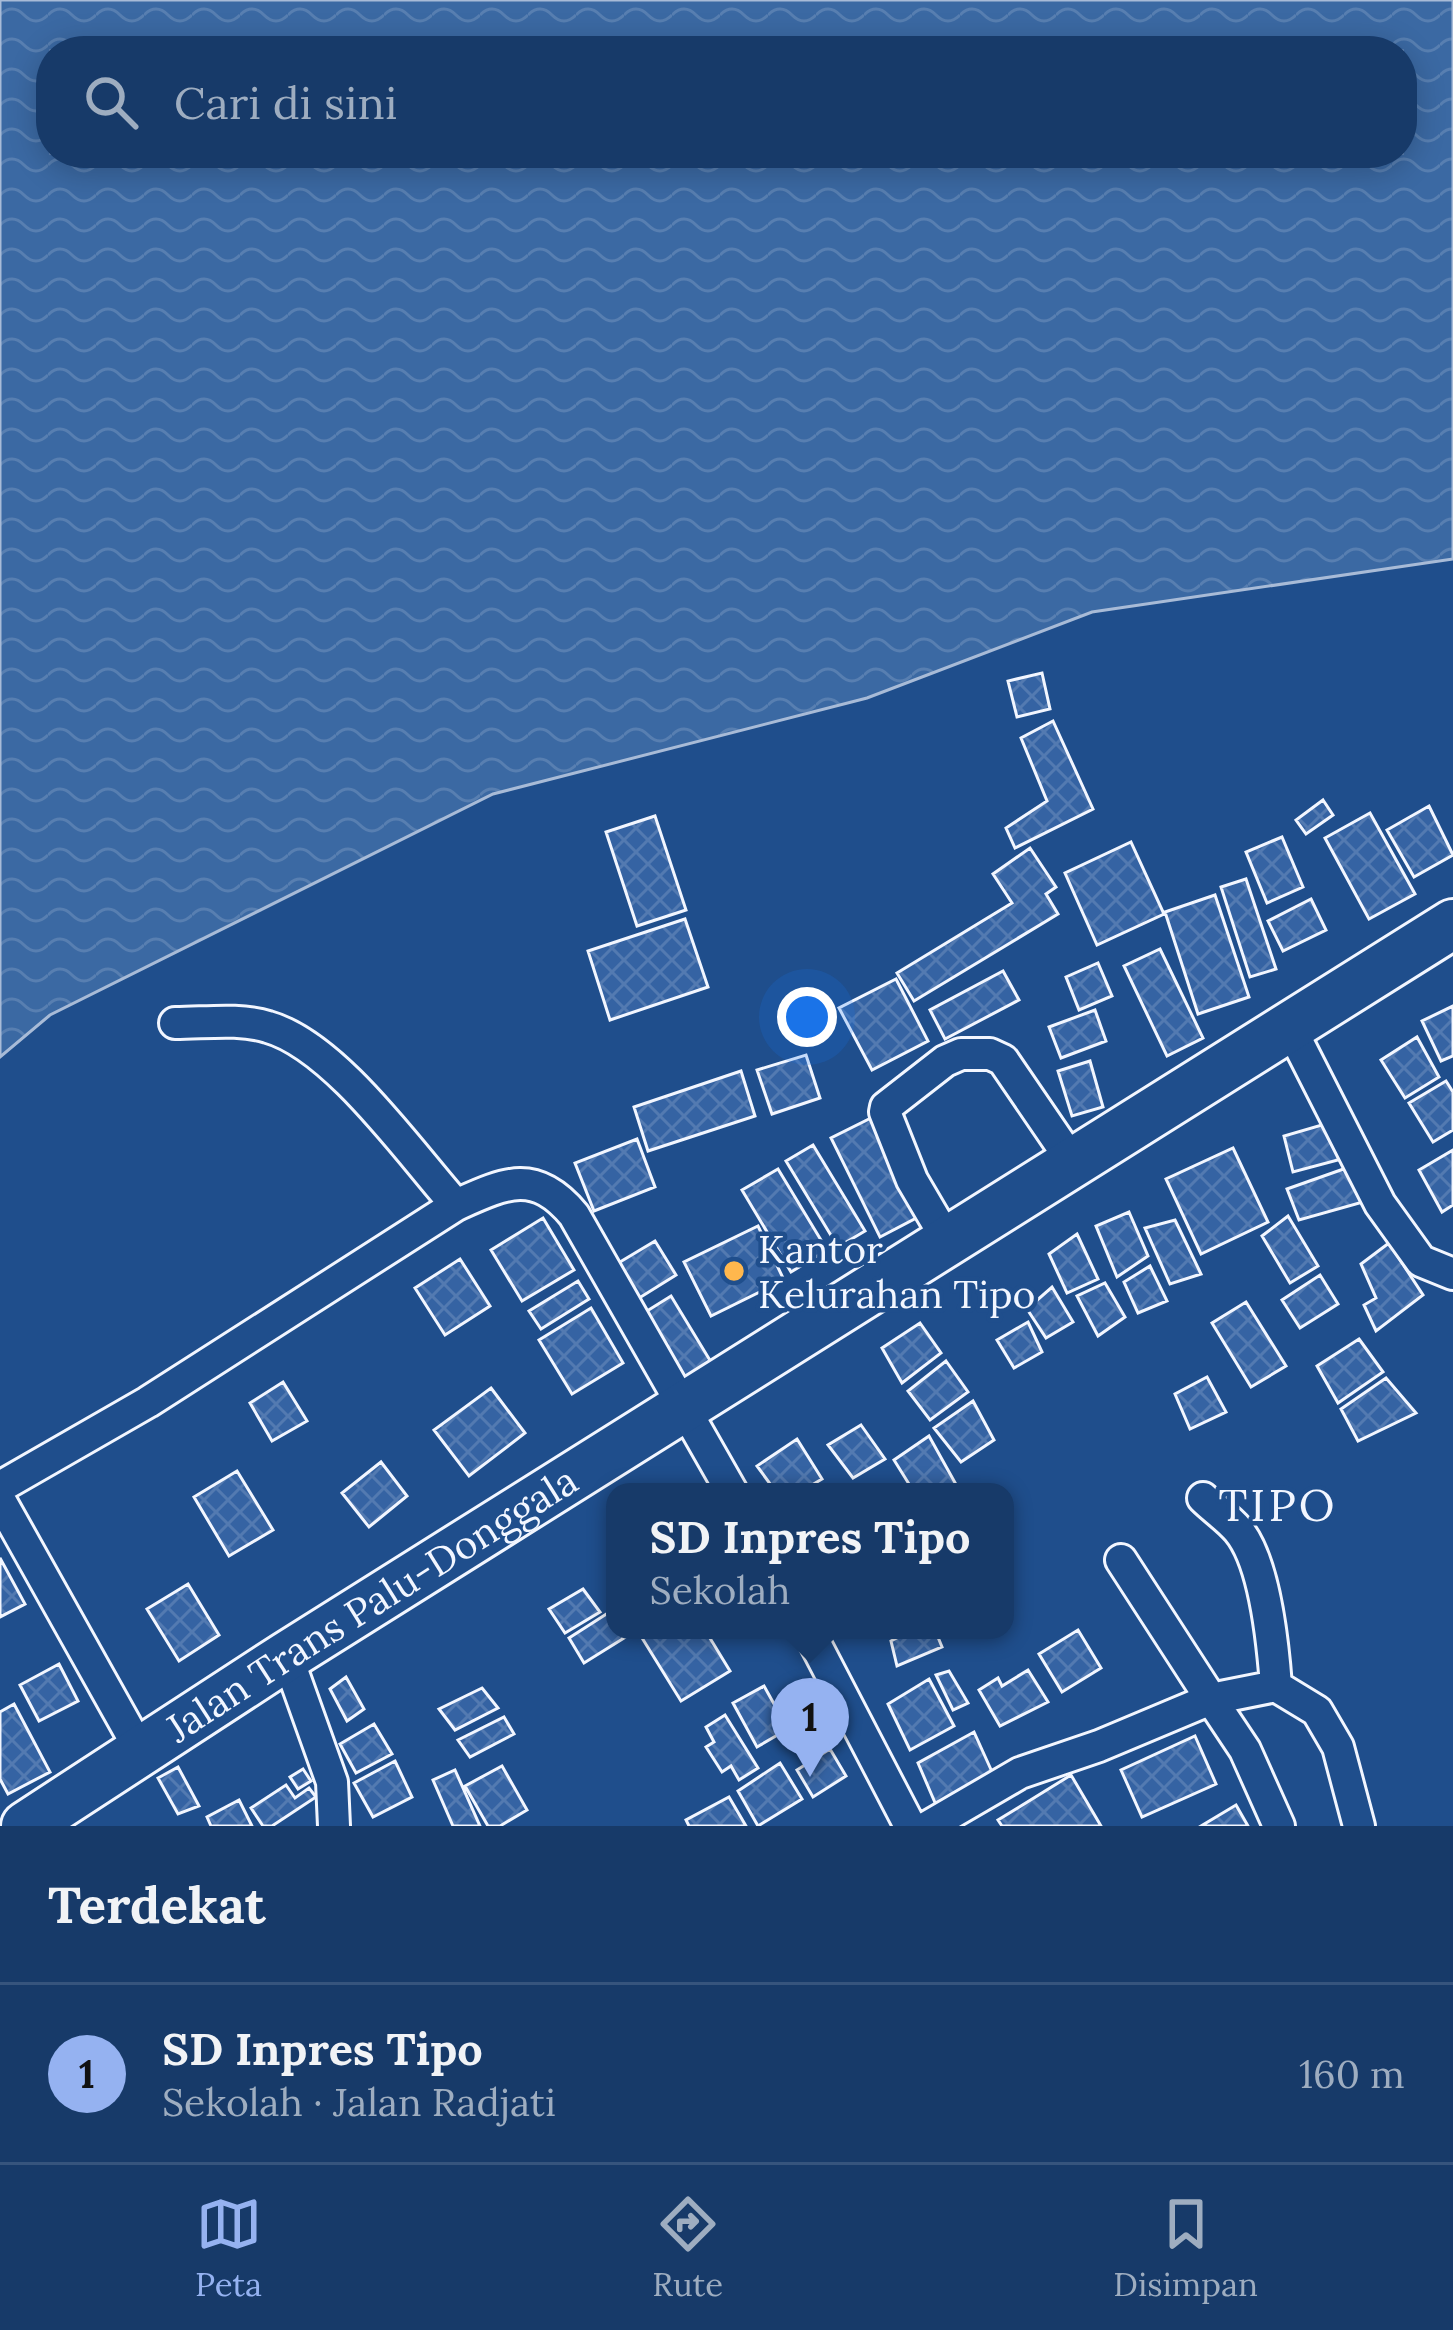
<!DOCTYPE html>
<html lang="id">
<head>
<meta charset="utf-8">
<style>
	body { margin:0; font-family:Lora,serif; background:#20416f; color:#f1f3f6 }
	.you { position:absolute; left:807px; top:1017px; width:42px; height:42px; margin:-30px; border:9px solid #fff; border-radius:50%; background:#1a73e8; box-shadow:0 0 0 18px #1a73e833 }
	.badge { display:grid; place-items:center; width:78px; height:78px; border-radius:50%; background:#95b2f1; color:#111; font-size:39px; font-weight:700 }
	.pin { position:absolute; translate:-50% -99px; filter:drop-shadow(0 3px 6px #0008) }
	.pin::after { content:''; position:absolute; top:63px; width:42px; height:36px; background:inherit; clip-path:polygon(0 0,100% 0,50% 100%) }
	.popup { position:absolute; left:606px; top:1483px; width:408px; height:156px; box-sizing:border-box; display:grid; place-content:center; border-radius:24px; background:#173a69; filter:drop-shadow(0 3px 9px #0005); font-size:39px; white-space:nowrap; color:#9eadc0 }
	.popup b { font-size:45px; color:#f1f3f6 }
	.popup::after { content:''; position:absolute; left:50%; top:100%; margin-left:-24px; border:24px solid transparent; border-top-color:#173a69 }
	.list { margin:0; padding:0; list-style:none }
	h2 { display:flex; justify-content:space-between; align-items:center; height:156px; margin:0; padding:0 48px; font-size:51px }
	h2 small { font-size:39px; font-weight:400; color:#9eadc0 }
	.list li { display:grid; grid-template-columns:78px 1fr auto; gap:36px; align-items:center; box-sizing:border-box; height:180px; padding:0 48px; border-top:3px solid #36547d }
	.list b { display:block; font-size:45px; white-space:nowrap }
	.list p { margin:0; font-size:39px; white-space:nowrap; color:#9eadc0 }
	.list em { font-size:39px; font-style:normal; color:#9eadc0 }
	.icon { flex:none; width:66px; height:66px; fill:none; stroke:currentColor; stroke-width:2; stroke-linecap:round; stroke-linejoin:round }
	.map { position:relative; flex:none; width:1453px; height:1826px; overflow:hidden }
	.search { position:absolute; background:#173a69; box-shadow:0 6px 30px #0003; left:36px; right:36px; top:36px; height:132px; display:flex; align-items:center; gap:30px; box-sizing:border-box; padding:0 42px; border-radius:48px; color:#9eadc0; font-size:45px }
	.sheet { height:336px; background:#173a69 }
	nav { display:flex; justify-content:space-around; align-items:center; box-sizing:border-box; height:168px; border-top:3px solid #36547d; background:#173a69; font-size:33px; color:#9eadc0 }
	nav a { display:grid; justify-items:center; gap:6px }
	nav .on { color:#95b2f1 }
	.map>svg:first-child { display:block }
	.water { fill:url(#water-waves); stroke:#a8bbd7; stroke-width:3; fill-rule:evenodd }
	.building { fill:url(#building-cross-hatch); stroke:#f2f6ff; stroke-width:3 }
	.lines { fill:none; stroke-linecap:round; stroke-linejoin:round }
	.minor-casing { stroke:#f2f6ff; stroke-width:36 }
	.trunk-casing { stroke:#f2f6ff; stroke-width:54 }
	.minor { stroke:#1f4e8c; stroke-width:30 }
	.trunk { stroke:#1f4e8c; stroke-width:48 }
	.poi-dot { fill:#ffb74d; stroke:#1f4e8c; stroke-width:4.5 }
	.labels { text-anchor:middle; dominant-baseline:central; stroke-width:9; stroke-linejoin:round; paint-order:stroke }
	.poi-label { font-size:39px; fill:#f2f6ff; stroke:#1f4e8c; text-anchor:start }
	.street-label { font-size:39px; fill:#f2f6ff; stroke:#1f4e8c }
	.quarter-label { font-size:45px; letter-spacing:3px; fill:#f2f6ff; stroke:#1f4e8c }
</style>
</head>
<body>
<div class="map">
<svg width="1453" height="1826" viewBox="0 0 1453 1826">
	<defs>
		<pattern id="water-waves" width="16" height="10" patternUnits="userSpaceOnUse" patternTransform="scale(3)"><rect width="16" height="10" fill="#3b69a3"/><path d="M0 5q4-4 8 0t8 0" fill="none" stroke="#587fb1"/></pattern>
		<pattern id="building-cross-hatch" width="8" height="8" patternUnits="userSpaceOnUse" patternTransform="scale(3)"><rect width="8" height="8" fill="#3563a3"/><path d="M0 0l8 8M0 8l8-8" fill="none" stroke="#537ab1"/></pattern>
	</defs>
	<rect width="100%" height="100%" fill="#1f4e8c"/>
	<!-- water -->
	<path class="water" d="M 0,0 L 1453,0 L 1453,559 L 1092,612 L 867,698 L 493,794 L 50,1015 L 0,1057 ZM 51,51 L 1402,51 L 1402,153 L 51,153 Z"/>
	<!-- building -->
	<path class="building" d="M 1042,673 L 1050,709 L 1017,717 L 1008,681 Z
		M 1053,721 L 1093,809 L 1015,848 L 1006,828 L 1047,801 L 1021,738 Z
		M 1323,800 L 1333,815 L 1306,834 L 1296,820 Z
		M 1429,806 L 1453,855 L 1414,877 L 1387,830 Z
		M 1370,813 L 1415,894 L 1369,919 L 1325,838 Z
		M 655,816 L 686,910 L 637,926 L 606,832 Z
		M 1282,837 L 1303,887 L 1267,903 L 1246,852 Z
		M 1131,842 L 1164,914 L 1097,945 L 1065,873 Z
		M 1030,848 L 1056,887 L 1046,894 L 1058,914 L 914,1001 L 897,973 L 1012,903 L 993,874 Z
		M 1246,879 L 1276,969 L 1250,977 L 1221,887 Z
		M 1215,895 L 1249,997 L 1198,1014 L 1165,912 Z
		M 1311,899 L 1326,930 L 1283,951 L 1268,921 Z
		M 685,919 L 708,987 L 610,1020 L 588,951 Z
		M 1160,949 L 1203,1038 L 1167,1056 L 1124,966 Z
		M 1098,963 L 1112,996 L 1079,1010 L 1066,977 Z
		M 1003,971 L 1019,1000 L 945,1039 L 930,1010 Z
		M 896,979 L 928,1041 L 872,1070 L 839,1008 Z
		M 1453,1006 L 1453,1056 L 1441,1061 L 1422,1021 Z
		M 1095,1010 L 1106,1041 L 1061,1058 L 1049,1027 Z
		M 1417,1037 L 1439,1077 L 1405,1098 L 1381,1060 Z
		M 806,1055 L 820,1098 L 772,1114 L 757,1070 Z
		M 1090,1061 L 1103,1107 L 1072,1116 L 1058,1071 Z
		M 741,1071 L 755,1116 L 648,1151 L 634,1107 Z
		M 1446,1081 L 1453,1092 L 1453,1130 L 1433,1142 L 1409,1103 Z
		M 871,1118 L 920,1216 L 880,1237 L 831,1138 Z
		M 1332,1122 L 1349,1157 L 1293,1172 L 1284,1136 Z
		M 637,1139 L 655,1187 L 594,1211 L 575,1163 Z
		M 813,1145 L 865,1231 L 838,1247 L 786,1161 Z
		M 1233,1148 L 1268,1222 L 1201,1254 L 1166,1179 Z
		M 1453,1150 L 1453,1205 L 1442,1212 L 1419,1170 Z
		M 1352,1166 L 1363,1202 L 1299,1220 L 1287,1189 Z
		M 778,1169 L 827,1250 L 791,1272 L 742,1190 Z
		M 1129,1212 L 1148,1256 L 1117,1277 L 1096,1226 Z
		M 1288,1216 L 1318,1266 L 1290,1283 L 1262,1236 Z
		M 543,1218 L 574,1270 L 522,1301 L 491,1250 Z
		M 1175,1220 L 1201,1274 L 1170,1284 L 1145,1228 Z
		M 758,1226 L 784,1280 L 711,1316 L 684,1262 Z
		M 1077,1234 L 1098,1279 L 1067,1293 L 1049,1254 Z
		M 655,1241 L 676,1275 L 636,1300 L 615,1265 Z
		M 1389,1243 L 1423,1295 L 1376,1331 L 1364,1305 L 1376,1298 L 1361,1264 Z
		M 460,1259 L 490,1306 L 445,1335 L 415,1288 Z
		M 1150,1266 L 1167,1301 L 1138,1313 L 1124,1282 Z
		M 1320,1275 L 1338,1304 L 1300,1328 L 1282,1300 Z
		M 578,1281 L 589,1299 L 541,1329 L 529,1311 Z
		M 1105,1283 L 1125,1317 L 1098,1336 L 1077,1296 Z
		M 1052,1287 L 1073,1322 L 1046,1338 L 1027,1309 Z
		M 671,1296 L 711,1362 L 678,1383 L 639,1316 Z
		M 1246,1302 L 1286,1366 L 1251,1387 L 1212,1323 Z
		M 591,1308 L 623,1363 L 572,1394 L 539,1340 Z
		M 1028,1322 L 1042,1352 L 1014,1368 L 997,1340 Z
		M 920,1323 L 941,1353 L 902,1383 L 882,1348 Z
		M 1359,1339 L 1383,1372 L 1338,1403 L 1317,1366 Z
		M 946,1361 L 968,1392 L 930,1420 L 908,1391 Z
		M 1207,1377 L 1226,1412 L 1190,1429 L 1175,1394 Z
		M 1386,1378 L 1416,1413 L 1358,1441 L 1341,1409 Z
		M 283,1382 L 307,1421 L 272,1441 L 250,1403 Z
		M 491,1388 L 525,1433 L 469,1476 L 434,1430 Z
		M 973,1401 L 994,1440 L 961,1462 L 934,1428 Z
		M 861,1425 L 885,1459 L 853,1478 L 828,1445 Z
		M 929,1436 L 958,1488 L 949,1492 L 914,1492 L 894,1460 Z
		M 797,1439 L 822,1479 L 800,1492 L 776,1492 L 757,1466 Z
		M 381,1462 L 407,1496 L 369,1527 L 342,1493 Z
		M 237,1471 L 273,1530 L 229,1556 L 194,1497 Z
		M 0,1558 L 25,1604 L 0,1617 Z
		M 188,1584 L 219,1635 L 179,1661 L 147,1609 Z
		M 583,1589 L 600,1612 L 565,1633 L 549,1609 Z
		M 608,1613 L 615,1630 L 624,1638 L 584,1663 L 569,1638 Z
		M 644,1630 L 705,1630 L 730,1671 L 681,1701 L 639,1633 Z
		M 912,1630 L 935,1630 L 942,1647 L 897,1666 L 891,1641 Z
		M 1078,1630 L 1101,1668 L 1062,1692 L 1039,1654 Z
		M 59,1664 L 78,1701 L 39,1721 L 20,1685 Z
		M 1028,1670 L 1048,1702 L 1000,1726 L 979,1690 L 998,1678 L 1002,1686 Z
		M 949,1671 L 968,1703 L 953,1710 L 936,1675 Z
		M 346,1677 L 364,1709 L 347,1721 L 330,1689 Z
		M 929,1679 L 954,1726 L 910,1750 L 888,1704 Z
		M 764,1686 L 788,1729 L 757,1747 L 733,1703 Z
		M 482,1688 L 498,1708 L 455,1730 L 439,1709 Z
		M 14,1704 L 50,1772 L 8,1794 L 0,1779 L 0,1712 Z
		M 725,1715 L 758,1768 L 739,1780 L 731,1766 L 722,1772 L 706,1747 L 714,1742 L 706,1727 Z
		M 504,1717 L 514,1734 L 470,1757 L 458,1740 Z
		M 374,1724 L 392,1754 L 356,1773 L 340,1744 Z
		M 974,1732 L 993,1774 L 936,1805 L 918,1763 Z
		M 1195,1736 L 1216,1784 L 1142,1817 L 1121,1770 Z
		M 830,1749 L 846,1776 L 813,1797 L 797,1770 Z
		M 395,1761 L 412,1797 L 373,1817 L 354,1783 Z
		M 780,1763 L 802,1799 L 758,1826 L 738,1791 Z
		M 502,1766 L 527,1810 L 500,1826 L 488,1826 L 465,1786 Z
		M 178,1767 L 199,1806 L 178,1814 L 158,1778 Z
		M 303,1769 L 311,1781 L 298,1789 L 290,1777 Z
		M 455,1770 L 480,1826 L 453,1826 L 433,1780 Z
		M 1071,1775 L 1101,1826 L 1002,1826 L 998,1820 Z
		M 286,1785 L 295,1798 L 309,1788 L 316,1797 L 272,1826 L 263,1826 L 251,1808 Z
		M 729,1797 L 746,1826 L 689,1826 L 686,1820 Z
		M 239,1800 L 252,1826 L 211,1826 L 207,1817 Z
		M 1236,1805 L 1248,1826 L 1201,1826 Z"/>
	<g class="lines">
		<defs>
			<path id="minor" d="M 175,1023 C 206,1023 239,1018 268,1027 C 335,1046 409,1152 456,1205
				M 1290,1027 L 1380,1204 L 1421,1261 L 1453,1274
				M 949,1243 L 912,1180 L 885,1112 L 886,1107 L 945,1061 L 961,1054 L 990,1054 L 1003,1060 L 1074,1164
				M 0,1487 L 148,1402 L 456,1205 C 505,1183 535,1168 574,1215 L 732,1492
				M 1203,1498 C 1214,1509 1228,1518 1238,1530 C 1265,1562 1273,1645 1276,1686
				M 0,1500 L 140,1750
				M 1121,1560 L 1211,1699 L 1276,1686 L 1317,1711 L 1338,1747 L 1359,1826
				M 808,1630 L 910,1826
				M 287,1656 L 332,1782 L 334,1826
				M 929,1826 L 1020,1773 L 1099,1746 L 1211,1699 L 1245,1750 L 1279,1826"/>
			<g id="trunk">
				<path id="s1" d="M 26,1826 L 287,1656 L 1453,924"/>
			</g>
		</defs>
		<!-- minor casing -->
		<use href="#minor" class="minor-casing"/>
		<!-- trunk casing -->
		<use href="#trunk" class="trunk-casing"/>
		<!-- minor -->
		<use href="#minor" class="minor"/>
		<!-- trunk -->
		<use href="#trunk" class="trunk"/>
	</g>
	<!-- markers -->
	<circle class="poi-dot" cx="734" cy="1271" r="12"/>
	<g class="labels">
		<!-- poi labels -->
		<g class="poi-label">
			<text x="758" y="1249">Kantor<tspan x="758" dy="45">Kelurahan Tipo</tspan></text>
		</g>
		<!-- street labels -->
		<g class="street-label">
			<text stroke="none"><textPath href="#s1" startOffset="411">Jalan Trans Palu-Donggala</textPath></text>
		</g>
		<!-- quarter labels -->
		<g class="quarter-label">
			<text x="1278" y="1504">TIPO</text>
		</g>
	</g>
</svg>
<div class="you"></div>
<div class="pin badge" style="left:810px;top:1777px">1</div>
<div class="popup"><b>SD Inpres Tipo</b>Sekolah</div>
<div class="search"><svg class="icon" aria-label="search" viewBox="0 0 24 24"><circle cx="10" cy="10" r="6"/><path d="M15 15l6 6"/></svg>Cari di sini</div>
</div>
<section class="sheet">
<h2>Terdekat<small></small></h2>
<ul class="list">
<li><span class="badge">1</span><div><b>SD Inpres Tipo</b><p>Sekolah · Jalan Radjati</p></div><em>160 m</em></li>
</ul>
</section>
<nav>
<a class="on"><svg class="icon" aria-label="map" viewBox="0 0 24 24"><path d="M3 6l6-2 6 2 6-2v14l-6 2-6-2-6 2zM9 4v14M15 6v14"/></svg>Peta</a>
<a><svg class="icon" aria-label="directions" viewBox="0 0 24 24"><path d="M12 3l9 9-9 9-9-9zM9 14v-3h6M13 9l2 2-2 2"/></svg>Rute</a>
<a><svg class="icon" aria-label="saved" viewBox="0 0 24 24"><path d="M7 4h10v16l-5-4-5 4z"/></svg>Disimpan</a>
</nav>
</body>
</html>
